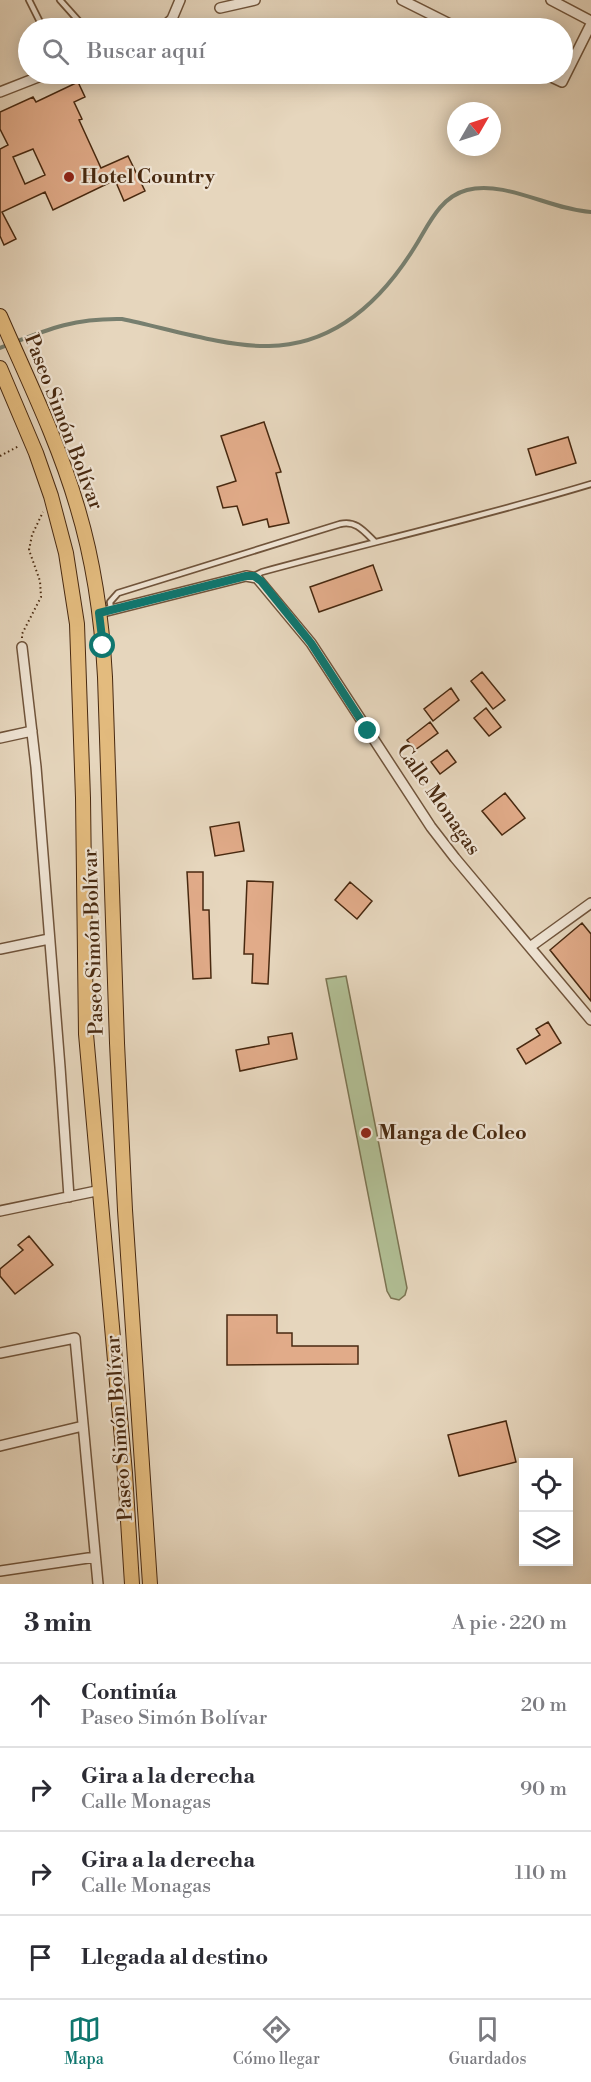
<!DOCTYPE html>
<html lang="es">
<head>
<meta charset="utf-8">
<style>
	body { margin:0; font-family:"Libre Bodoni",serif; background:#f7f7f7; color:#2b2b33 }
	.controls { position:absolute; right:18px; bottom:18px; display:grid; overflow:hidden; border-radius:0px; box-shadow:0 3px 15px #0003 }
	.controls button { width:54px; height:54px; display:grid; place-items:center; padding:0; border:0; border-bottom:2px solid #e1e1e2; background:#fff; color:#2b2b33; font:30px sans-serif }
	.compass { position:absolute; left:447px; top:102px; width:54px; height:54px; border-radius:50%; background:#fff; box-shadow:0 3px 15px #0003; rotate:51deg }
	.stop { position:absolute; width:18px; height:18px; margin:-14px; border:4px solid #0f766e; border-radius:50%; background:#fff }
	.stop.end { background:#0f766e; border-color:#fff; box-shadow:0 2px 6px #0008 }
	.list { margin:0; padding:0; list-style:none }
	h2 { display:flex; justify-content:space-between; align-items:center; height:78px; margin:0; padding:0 24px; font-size:26px }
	h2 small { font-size:20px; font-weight:400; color:#7c7c81 }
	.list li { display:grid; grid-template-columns:39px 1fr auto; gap:18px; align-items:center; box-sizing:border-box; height:84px; padding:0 24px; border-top:2px solid #e1e1e2 }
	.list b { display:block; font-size:22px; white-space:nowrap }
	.list p { margin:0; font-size:20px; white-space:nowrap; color:#7c7c81 }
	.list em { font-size:20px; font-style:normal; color:#7c7c81 }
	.icon { flex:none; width:33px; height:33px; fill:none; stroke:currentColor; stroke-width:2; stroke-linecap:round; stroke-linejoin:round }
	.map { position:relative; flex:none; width:591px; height:1584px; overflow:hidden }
	.search { position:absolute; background:#fff; box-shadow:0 3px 15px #0003; left:18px; right:18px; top:18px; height:66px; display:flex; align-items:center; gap:15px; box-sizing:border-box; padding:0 21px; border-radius:33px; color:#7c7c81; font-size:22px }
	.sheet { height:414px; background:#fff }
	nav { display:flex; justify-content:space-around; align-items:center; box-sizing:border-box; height:84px; border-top:2px solid #e1e1e2; background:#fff; font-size:16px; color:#7c7c81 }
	nav a { display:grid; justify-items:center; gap:3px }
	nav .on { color:#0f766e }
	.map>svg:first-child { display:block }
	.green { fill:#b1be94; stroke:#7c7452; stroke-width:1.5 }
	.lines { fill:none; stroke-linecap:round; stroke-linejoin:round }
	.stream { stroke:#777f6f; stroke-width:4 }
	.building { fill:#e1ab89; stroke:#482910; stroke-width:1.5; fill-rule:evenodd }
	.service-casing { stroke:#70543b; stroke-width:8 }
	.minor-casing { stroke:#70543b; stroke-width:12 }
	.primary-casing { stroke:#482910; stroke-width:16 }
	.path { stroke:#482910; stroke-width:2; stroke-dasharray:1.5 3; stroke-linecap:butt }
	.service { stroke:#efe4d4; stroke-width:4.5 }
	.minor { stroke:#efe4d4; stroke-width:9 }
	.primary { stroke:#e3bb7e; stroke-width:14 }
	.route { stroke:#0f766e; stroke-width:8 }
	.poi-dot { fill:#8f2418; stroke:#efe4d4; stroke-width:2 }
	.labels { text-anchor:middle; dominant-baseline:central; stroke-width:4.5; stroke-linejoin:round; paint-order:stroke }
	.poi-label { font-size:20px; font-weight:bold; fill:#482910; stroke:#efe4d4; text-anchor:start }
	.street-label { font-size:20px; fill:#482910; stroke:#efe4d4 }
</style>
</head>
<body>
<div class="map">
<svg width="591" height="1584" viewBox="0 0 591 1584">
	<rect width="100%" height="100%" fill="#e6d6bd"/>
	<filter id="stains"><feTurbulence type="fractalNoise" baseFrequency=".00333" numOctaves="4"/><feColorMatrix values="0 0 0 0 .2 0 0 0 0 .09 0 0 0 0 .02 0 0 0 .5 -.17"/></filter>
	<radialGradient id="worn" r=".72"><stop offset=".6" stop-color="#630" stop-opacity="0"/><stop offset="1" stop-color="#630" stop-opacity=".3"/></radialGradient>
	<!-- green -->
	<path class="green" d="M 346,976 L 407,1288 L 405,1295 L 399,1300 L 391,1298 L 387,1291 L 326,979 Z"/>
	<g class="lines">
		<!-- stream -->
		<path class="stream" d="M 0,348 C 46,330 72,318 122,319 C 166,328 225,347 269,346 C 336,345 383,299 416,245 C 429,224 440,197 467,190 C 505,180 552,210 591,212"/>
	</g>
	<!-- building -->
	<path class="building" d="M 78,82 L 85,97 L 74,102 L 82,119 L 79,120 L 101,168 L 128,156 L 145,191 L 124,201 L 115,180 L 53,210 L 45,192 L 2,212 L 16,239 L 4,245 L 0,236 L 0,149 L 8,145 L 0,129 L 0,112 L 33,97 L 36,102 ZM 33,149 L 45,175 L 25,184 L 13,157 Z
		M 264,422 L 281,472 L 276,473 L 289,523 L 269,527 L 267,519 L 243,525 L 237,506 L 223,508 L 217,487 L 236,481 L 221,436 Z
		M 568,437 L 576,463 L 536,475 L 528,449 Z
		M 373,565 L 382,590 L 319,612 L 310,587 Z
		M 482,672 L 505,700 L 493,709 L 471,681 Z
		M 451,688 L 459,700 L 433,721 L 424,709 Z
		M 486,708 L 501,727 L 489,736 L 474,718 Z
		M 430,722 L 438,733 L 415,750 L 407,740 Z
		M 447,750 L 456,762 L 440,774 L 431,762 Z
		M 505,793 L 525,818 L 502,835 L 482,811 Z
		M 239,822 L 244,851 L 215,856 L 210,827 Z
		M 187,872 L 203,872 L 203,910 L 209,910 L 211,978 L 193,979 Z
		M 247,881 L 273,882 L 268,984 L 252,983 L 253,954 L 244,954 Z
		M 350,882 L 372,901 L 357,919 L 335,900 Z
		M 582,923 L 591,934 L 591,1001 L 550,950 Z
		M 548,1022 L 561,1043 L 526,1064 L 517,1049 L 540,1035 L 536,1029 Z
		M 292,1033 L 297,1059 L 240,1071 L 236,1050 L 269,1044 L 268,1037 Z
		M 29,1236 L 53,1265 L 15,1294 L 0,1276 L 0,1269 L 23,1250 L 18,1245 Z
		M 227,1315 L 277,1315 L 277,1333 L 292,1333 L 292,1346 L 358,1346 L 358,1364 L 227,1365 Z
		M 506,1421 L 516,1462 L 459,1476 L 448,1435 Z"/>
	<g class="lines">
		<defs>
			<path id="service" d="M 29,0 L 43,28
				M 60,0 L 85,28
				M 254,576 L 262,572 C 372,542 482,517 591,484
				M 111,610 L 110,602 L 118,593 L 340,524 C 356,520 364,531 375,542"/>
			<path id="minor" d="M 402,0 L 458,28
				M 551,0 L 591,21
				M 220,8 L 255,0
				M 162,28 L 172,19 L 180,0
				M 545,74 L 562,82 L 591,24
				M 0,92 L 46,74
				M 99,613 L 246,576 L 257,578 L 311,643 L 431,827 L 455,858 L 591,1020
				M 22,647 L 36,767 L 60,1067 L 69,1197
				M 0,738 L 32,731
				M 530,947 L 591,903
				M 0,949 L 49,939
				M 0,1211 L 101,1190
				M 0,1353 L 75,1338 L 98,1584
				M 0,1446 L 83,1426
				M 0,1571 L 95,1557"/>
			<path id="primary" d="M 0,316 C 27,378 58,441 77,506 C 94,562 102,620 105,677 L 117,1043 L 125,1210 L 150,1584
				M 0,368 L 36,453 L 51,496 L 66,553 L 77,624 L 83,798 L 86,1034 L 125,1473 L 132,1584"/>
		</defs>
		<!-- service casing -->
		<use href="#service" class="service-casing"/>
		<!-- minor casing -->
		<use href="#minor" class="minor-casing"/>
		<!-- primary casing -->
		<use href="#primary" class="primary-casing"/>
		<!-- path -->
		<path class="path" d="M 0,456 L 19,446
			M 22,638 L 22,634 L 41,597 L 40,581 L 29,550 L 32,535 L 43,512"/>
		<!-- service -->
		<use href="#service" class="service"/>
		<!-- minor -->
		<use href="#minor" class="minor"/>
		<!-- primary -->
		<use href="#primary" class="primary"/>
	</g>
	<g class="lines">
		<!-- route -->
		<path class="route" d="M 103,646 L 99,613 L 246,576 L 254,576 L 261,581 L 311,643 L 368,731"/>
	</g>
	<!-- markers -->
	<g class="poi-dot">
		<circle cx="69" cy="177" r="6"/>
		<circle cx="366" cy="1133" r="6"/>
	</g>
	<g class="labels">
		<!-- poi labels -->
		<g class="poi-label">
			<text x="81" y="177">Hotel Country</text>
			<text x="378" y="1133">Manga de Coleo</text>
		</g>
		<!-- street labels -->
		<g class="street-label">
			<text transform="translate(63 422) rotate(69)">Paseo Simón Bolívar</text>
			<text transform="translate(438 800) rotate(55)">Calle Monagas</text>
			<text transform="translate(94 942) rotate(-92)">Paseo Simón Bolívar</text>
			<text transform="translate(120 1428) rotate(-94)">Paseo Simón Bolívar</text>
		</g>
	</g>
	<rect width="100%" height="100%" filter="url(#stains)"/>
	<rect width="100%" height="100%" fill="url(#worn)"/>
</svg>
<div class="controls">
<button><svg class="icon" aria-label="locate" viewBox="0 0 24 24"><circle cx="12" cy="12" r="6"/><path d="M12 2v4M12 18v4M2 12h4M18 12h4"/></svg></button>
<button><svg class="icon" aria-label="layers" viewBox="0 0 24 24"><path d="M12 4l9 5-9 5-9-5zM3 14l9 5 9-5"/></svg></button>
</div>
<svg class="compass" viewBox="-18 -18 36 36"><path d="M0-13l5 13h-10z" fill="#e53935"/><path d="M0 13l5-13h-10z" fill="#7c7c81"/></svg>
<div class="stop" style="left:103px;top:646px"></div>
<div class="stop end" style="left:368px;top:731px"></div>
<div class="search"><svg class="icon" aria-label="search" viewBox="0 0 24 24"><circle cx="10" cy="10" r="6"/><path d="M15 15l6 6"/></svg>Buscar aquí</div>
</div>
<section class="sheet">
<h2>3 min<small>A pie · 220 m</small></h2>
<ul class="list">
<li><svg class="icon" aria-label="ahead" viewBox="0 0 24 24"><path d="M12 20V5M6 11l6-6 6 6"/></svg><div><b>Continúa</b><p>Paseo Simón Bolívar</p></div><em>20 m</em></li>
<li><svg class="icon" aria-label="right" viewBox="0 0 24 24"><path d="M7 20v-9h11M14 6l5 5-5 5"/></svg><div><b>Gira a la derecha</b><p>Calle Monagas</p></div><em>90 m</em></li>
<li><svg class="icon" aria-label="right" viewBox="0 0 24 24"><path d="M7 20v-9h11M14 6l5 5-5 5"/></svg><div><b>Gira a la derecha</b><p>Calle Monagas</p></div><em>110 m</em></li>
<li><svg class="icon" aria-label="arrive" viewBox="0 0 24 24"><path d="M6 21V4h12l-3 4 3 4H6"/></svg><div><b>Llegada al destino</b></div></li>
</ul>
</section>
<nav>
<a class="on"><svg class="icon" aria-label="map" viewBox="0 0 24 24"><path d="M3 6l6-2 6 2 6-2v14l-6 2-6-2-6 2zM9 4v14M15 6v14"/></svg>Mapa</a>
<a><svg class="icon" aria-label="directions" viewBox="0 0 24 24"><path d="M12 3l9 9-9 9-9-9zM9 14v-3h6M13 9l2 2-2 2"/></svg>Cómo llegar</a>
<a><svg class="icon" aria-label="saved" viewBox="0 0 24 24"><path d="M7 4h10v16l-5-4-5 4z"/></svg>Guardados</a>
</nav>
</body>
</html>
